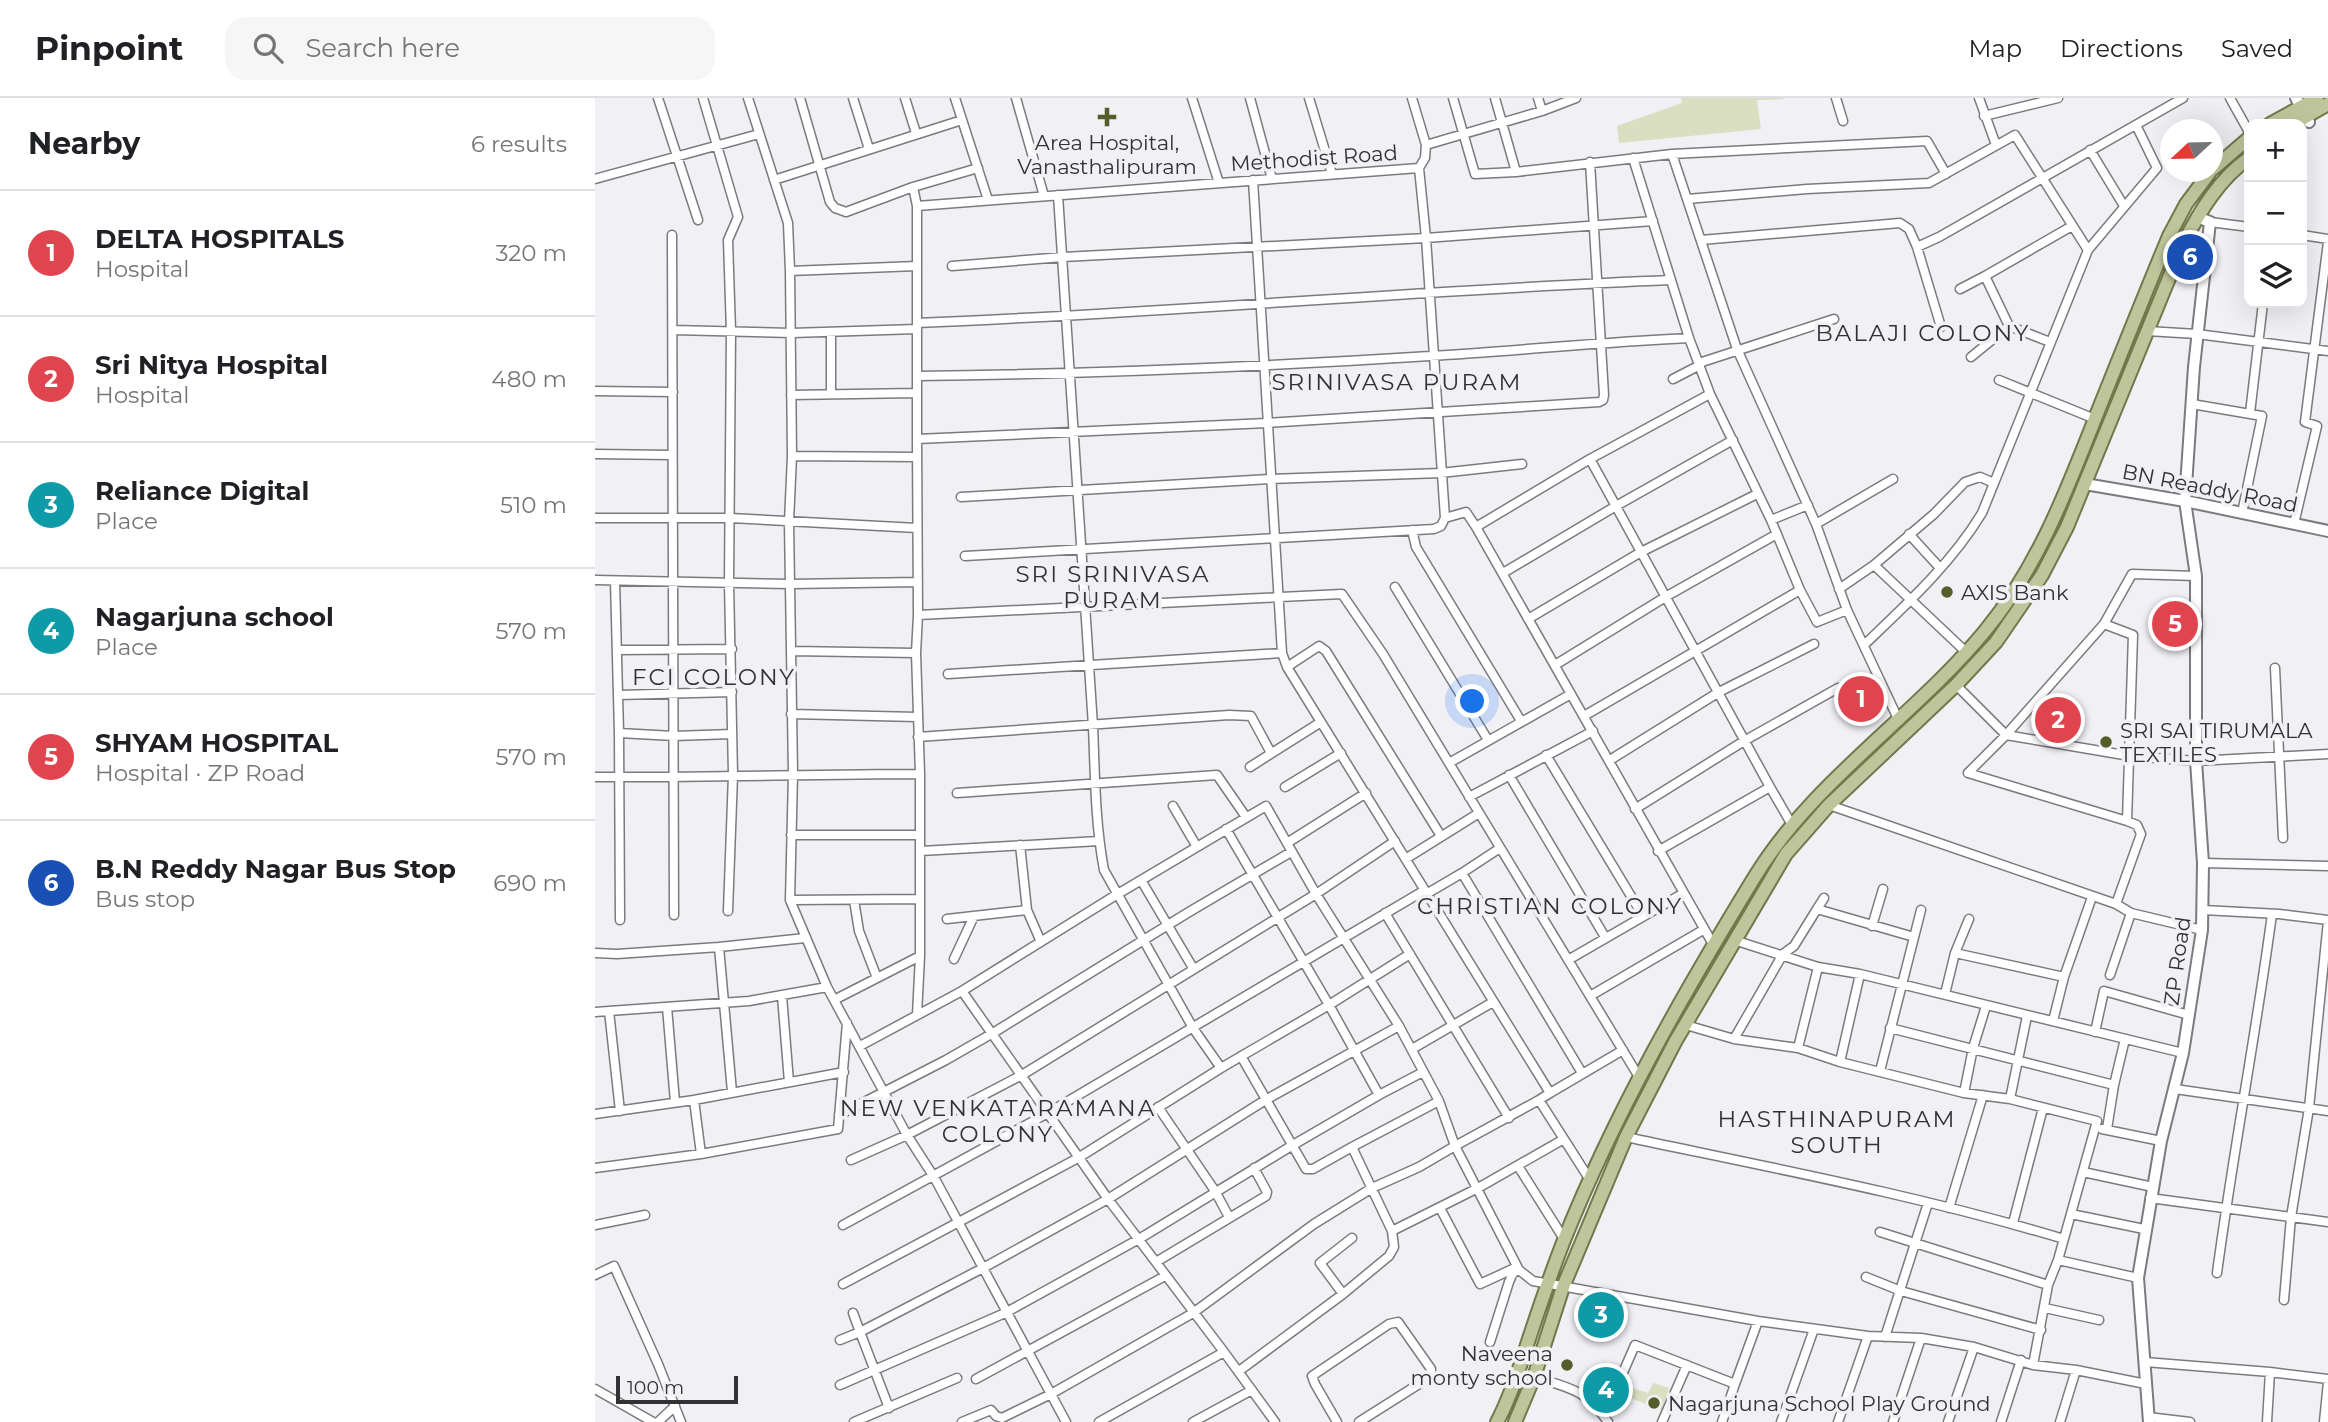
<!DOCTYPE html>
<html lang="en">
<head>
<meta charset="utf-8">
<style>
	body { margin:0; font-family:Montserrat,sans-serif; background:#f6f6f6; color:#202124 }
	.controls { position:absolute; right:21px; top:21px; display:grid; overflow:hidden; border-radius:14px; box-shadow:0 7px 28px #0002 }
	.controls button { width:63px; height:63px; display:grid; place-items:center; padding:0; border:0; border-bottom:2px solid #e0e0e0; background:#fff; color:#202124; font:35px sans-serif }
	.compass { position:absolute; left:1565px; top:21px; width:63px; height:63px; border-radius:50%; background:#fff; box-shadow:0 7px 28px #0002; rotate:248deg }
	.scale { position:absolute; left:21px; bottom:18px; width:122px; box-sizing:border-box; padding-left:7px; border:4px solid #313233; border-top:0; font-size:19px; line-height:24px; white-space:nowrap; color:#313233; -webkit-text-stroke:5px #f0f0f5; paint-order:stroke }
	.you { position:absolute; left:878px; top:604px; width:24px; height:24px; margin:-18px; border:5px solid #fff; border-radius:50%; background:#1a73e8; box-shadow:0 0 0 10px #1a73e833 }
	.badge { display:grid; place-items:center; width:46px; height:46px; border-radius:50%; background:#7c3aed; color:#fff; font-size:23px; font-weight:700 }
	.pin { position:absolute; translate:-50% -50%; border:4px solid #fff; box-shadow:0 2px 7px #0006 }
	.list { margin:0; padding:0; list-style:none }
	h2 { display:flex; justify-content:space-between; align-items:center; height:91px; margin:0; padding:0 28px; font-size:30px }
	h2 small { font-size:23px; font-weight:400; color:#757577 }
	.list li { display:grid; grid-template-columns:46px 1fr auto; gap:21px; align-items:center; box-sizing:border-box; height:126px; padding:0 28px; border-top:2px solid #e0e0e0 }
	.list b { display:block; font-size:26px; white-space:nowrap }
	.list p { margin:0; font-size:23px; white-space:nowrap; color:#757577 }
	.list em { font-size:23px; font-style:normal; color:#757577 }
	.icon { flex:none; width:38px; height:38px; fill:none; stroke:currentColor; stroke-width:2; stroke-linecap:round; stroke-linejoin:round }
	.map { position:relative; flex:none; width:1733px; height:1324px; overflow:hidden }
	header { display:flex; align-items:center; gap:42px; box-sizing:border-box; height:98px; padding:0 35px; background:#fff; border-bottom:2px solid #e0e0e0 }
	header strong { font-size:33px }
	nav { display:flex; gap:38px; margin-inline-start:auto; font-size:24px }
	.search { width:490px; height:63px; background:#f6f6f6; display:flex; align-items:center; gap:18px; box-sizing:border-box; padding:0 24px; border-radius:21px; color:#757577; font-size:26px }
	main { display:flex }
	aside { flex:1; background:#fff }
	.map>svg:first-child { display:block }
	.green { fill:#dadfc1 }
	.lines { fill:none; stroke-linecap:round; stroke-linejoin:round }
	.street-casing { stroke:#7a7b7f; stroke-width:11 }
	.secondary-casing { stroke:#7a7b7f; stroke-width:14 }
	.primary-casing { stroke:#72784b; stroke-width:16 }
	.street { stroke:#fff; stroke-width:8 }
	.secondary { stroke:#fff; stroke-width:10 }
	.primary { stroke:#bfc59b; stroke-width:12 }
	.poi-dot { fill:#565c2a; stroke:#f0f0f5; stroke-width:2.5 }
	.labels { text-anchor:middle; dominant-baseline:central; stroke-width:7; stroke-linejoin:round; paint-order:stroke }
	.poi-label { font-size:21px; fill:#313233; stroke:#f0f0f5; text-anchor:start }
	.street-label { font-size:21px; fill:#313233; stroke:#f0f0f5 }
	.neighbourhood-label { font-size:23px; letter-spacing:2px; fill:#313233; stroke:#f0f0f5 }
</style>
</head>
<body>
<header>
<strong>Pinpoint</strong>
<div class="search"><svg class="icon" aria-label="search" viewBox="0 0 24 24"><circle cx="10" cy="10" r="6"/><path d="M15 15l6 6"/></svg>Search here</div>
<nav><a>Map</a><a>Directions</a><a>Saved</a></nav>
</header>
<main>
<aside>
<h2>Nearby<small>6 results</small></h2>
<ul class="list">
<li><span class="badge" style="background:#e0444e">1</span><div><b>DELTA HOSPITALS</b><p>Hospital</p></div><em>320 m</em></li>
<li><span class="badge" style="background:#e0444e">2</span><div><b>Sri Nitya Hospital</b><p>Hospital</p></div><em>480 m</em></li>
<li><span class="badge" style="background:#0f9aa8">3</span><div><b>Reliance Digital</b><p>Place</p></div><em>510 m</em></li>
<li><span class="badge" style="background:#0f9aa8">4</span><div><b>Nagarjuna school</b><p>Place</p></div><em>570 m</em></li>
<li><span class="badge" style="background:#e0444e">5</span><div><b>SHYAM HOSPITAL</b><p>Hospital · ZP Road</p></div><em>570 m</em></li>
<li><span class="badge" style="background:#1a4fb4">6</span><div><b>B.N Reddy Nagar Bus Stop</b><p>Bus stop</p></div><em>690 m</em></li>
</ul>
</aside>
<div class="map">
<svg width="1733" height="1324" viewBox="0 0 1733 1324">
	<rect width="100%" height="100%" fill="#f0f0f5"/>
	<!-- green -->
	<path class="green" d="M 1086,0 L 1188,0 L 1189,1 L 1162,2 L 1166,31 L 1024,45 L 1022,28 L 1087,5 Z
		M 1058,1285 L 1074,1290 L 1067,1312 L 1030,1298 L 1034,1289 L 1053,1295 Z"/>
	<g class="lines">
		<defs>
			<path id="street" d="M 63,0 L 103,122
				M 108,0 L 143,119 L 133,142 L 136,233 L 134,485 L 138,677 L 133,813
				M 153,0 L 193,125 L 195,173 L 197,358 L 194,424 L 198,676 L 195,802 L 232,889 L 312,1037 L 339,1079 L 471,1324
				M 205,0 L 235,104 L 240,110 L 251,114 L 318,89 L 383,70
				M 258,0 L 274,51
				M 310,0 L 321,35
				M 360,0 L 393,102
				M 421,0 L 449,98
				M 597,0 L 624,85
				M 655,0 L 677,81
				M 714,0 L 737,76
				M 858,0 L 880,76 L 921,74 L 1077,56 L 1332,43 L 1351,76
				M 900,0 L 921,74
				M 943,0 L 947,13
				M 1241,0 L 1248,23
				M 1384,0 L 1401,47
				M 1635,0 L 1654,34
				M 1389,18 L 1463,0
				M 831,47 L 947,13 L 981,0
				M 1495,52 L 1529,108
				M 1077,56 L 1142,251 L 1221,426 L 1252,512 L 1304,623
				M 1038,60 L 1094,240 L 1115,296 L 1176,422 L 1205,492 L 1222,524 L 1252,512
				M 0,81 L 164,36
				M 179,82 L 367,22
				M 658,82 L 687,555 L 692,569 L 955,995 L 944,1002 L 995,1082
				M 318,89 L 322,108 L 322,295
				M 1092,101 L 1212,91 L 1334,85 L 1420,37 L 1493,152
				M 322,108 L 824,70
				M 1615,124 L 1654,129
				M 77,137 L 79,817
				M 1707,137 L 1733,141
				M 1106,142 L 1305,125 L 1314,131 L 1322,149 L 1344,139 L 1588,0
				M 1322,149 L 1346,229
				M 357,168 L 468,159 L 831,140 L 1058,123
				M 195,173 L 322,168
				M 1365,191 L 1390,178
				M 322,225 C 573,215 824,192 1075,182
				M 78,232 L 197,235 L 322,231
				M 1552,233 L 1602,236 L 1733,253
				M 236,234 L 236,296
				M 1455,244 L 1414,228 L 1390,178 L 1477,128
				M 1376,259 L 1414,228
				M 1104,265 L 1239,221
				M 322,278 C 493,276 664,269 835,258 C 921,253 1007,244 1094,240
				M 1078,281 L 1105,267
				M 1404,282 L 1500,321
				M 0,293 L 78,294
				M 1115,296 L 995,361 L 881,429 L 1119,848
				M 196,297 L 322,295 L 322,341 L 672,325 L 1004,304 L 1008,302 L 1009,297 L 995,64
				M 1597,306 L 1667,318 L 1647,415
				M 1655,315 L 1668,205
				M 0,356 L 77,357
				M 197,358 L 322,359
				M 995,361 L 1175,689
				M 366,399 L 675,381 L 846,375 L 927,366
				M 0,420 L 135,420 L 322,430
				M 850,420 L 871,414 L 881,429
				M 1176,422 L 1213,407
				M 1221,426 L 1298,381
				M 1699,426 L 1722,328 L 1710,324 L 1733,144
				M 817,432 L 821,449 L 926,623
				M 1314,436 L 1345,470
				M 370,458 L 839,431 L 846,428 L 850,420 L 831,140 L 824,70 L 830,60 L 831,47 L 817,0
				M 1279,467 L 1371,554
				M 908,475 L 1021,408 L 1138,342
				M 0,482 L 196,486 L 323,484
				M 20,483 L 24,635 L 25,822
				M 800,489 L 893,642
				M 1244,491 L 1279,467 L 1339,416 L 1370,384 L 1385,379 L 1399,385
				M 323,517 L 747,496 L 788,556 L 1044,979
				M 933,521 L 1046,454 L 1162,396
				M 1509,526 L 1538,537 L 1532,723
				M 1269,547 C 1311,507 1356,466 1387,415 L 1493,152 L 1562,70 L 1541,27
				M 22,552 L 137,551
				M 197,553 L 321,555
				M 960,567 L 1072,498 L 1182,436
				M 692,569 L 724,548 L 731,553 L 846,738
				M 1680,570 L 1688,740
				M 353,576 L 687,555
				M 1361,587 L 1411,637 L 1535,658 L 1601,663 L 1733,656
				M 23,597 L 137,594
				M 196,616 L 322,619
				M 989,618 L 1205,492
				M 24,635 L 79,638 L 137,636
				M 323,639 L 634,617 L 656,618 L 676,655
				M 951,657 L 1048,818
				M 1015,662 L 1124,594 L 1219,546
				M 854,665 L 976,596
				M 655,669 L 726,624
				M 914,677 L 1010,839
				M 0,679 C 108,680 217,676 325,676
				M 690,689 L 746,655
				M 362,695 L 622,677 L 651,719
				M 874,699 L 998,633
				M 1234,707 L 1521,806 L 1536,815 L 1607,832
				M 578,708 L 602,749
				M 1040,711 L 1149,643 L 1243,590
				M 631,731 L 734,907 L 815,856
				M 196,737 L 324,737
				M 692,745 L 771,695
				M 425,747 L 432,812 L 446,844
				M 326,753 L 504,743
				M 1063,753 L 1175,689 L 1197,727
				M 812,760 L 884,715
				M 1608,765 L 1733,768
				M 867,775 L 905,750
				M 546,782 L 598,870
				M 833,795 L 867,775 L 987,975
				M 1229,800 L 1222,811 L 1319,839
				M 195,802 L 324,801
				M 259,802 L 264,833 L 282,880
				M 1521,806 L 1546,736 L 1542,727 L 1532,723 L 1373,675 L 1411,637 L 1509,526 L 1537,476 L 1601,478
				M 1608,812 L 1684,816 L 1733,822
				M 790,815 L 914,1020
				M 352,821 L 432,812
				M 1277,828 L 1288,791
				M 1142,843 L 1223,869 L 1265,876 L 1588,955
				M 124,849 L 210,840
				M 1,855 L 22,856 L 124,849 L 137,994
				M 1360,855 L 1469,879
				M 359,861 L 379,818
				M 973,862 L 1087,796
				M 1515,877 L 1536,815
				M 367,893 L 513,1101 L 629,1254 L 680,1324
				M 1350,896 L 1360,855 L 1374,821
				M 187,898 L 194,984
				M 995,898 L 1108,832
				M 239,902 L 325,858 L 325,676 L 321,555 L 323,517 L 322,341
				M 72,909 L 80,1004
				M 14,913 L 154,903 L 232,889
				M 0,914 L 14,913 L 25,1013
				M 322,917 L 325,858
				M 1458,923 L 1469,879 L 1497,799
				M 1091,927 L 1139,941 L 1203,950 L 1245,964 L 1369,995 L 1415,1001 L 1502,1023 L 1463,1162 L 1453,1187 L 1438,1267
				M 1295,930 L 1519,987
				M 1500,934 L 1509,893 L 1594,917
				M 1139,941 L 1188,856 L 1199,848 L 1222,811
				M 265,948 L 367,893 L 521,797 L 671,708 L 721,796 L 804,928 L 844,1003 L 860,1048 L 944,1002
				M 1203,950 L 1223,869
				M 817,951 L 898,904
				M 646,958 L 711,1071 L 718,1071 L 757,1049
				M 1245,964 L 1265,876
				M 1285,973 L 1326,812
				M 1580,991 L 1733,1013
				M 955,995 L 1028,952
				M 1369,995 L 1378,950 L 1391,908
				M 784,997 L 828,974
				M 1415,1001 L 1432,918
				M 99,1002 L 106,1056
				M 563,1009 L 620,1093 L 634,1119
				M 0,1016 L 99,1002 L 249,974
				M 244,1017 L 351,962 L 398,935 L 594,814 L 696,754
				M 1507,1031 L 1566,1043
				M 1512,1031 L 1519,987 L 1530,941
				M 1031,1039 C 1178,1070 1326,1098 1469,1141
				M 256,1062 L 312,1037 L 427,977 L 721,796 L 800,743
				M 923,1068 L 969,1141
				M 0,1070 L 106,1056 L 243,1031 L 252,925
				M 1488,1074 L 1558,1089
				M 1555,1100 L 1733,1124
				M 845,1110 L 885,1186 L 922,1169
				M 1354,1110 L 1388,997
				M 1476,1116 L 1549,1131
				M 1418,1125 L 1448,1010
				M 0,1127 L 50,1117
				M 248,1127 L 453,1015 L 830,792
				M 797,1133 L 883,1090 L 969,1041
				M 1285,1134 L 1453,1187
				M 1463,1162 L 1543,1180
				M 561,1164 L 671,1098 L 672,1094 L 659,1070
				M 1622,1175 C 1638,1055 1661,936 1677,816
				M 0,1177 L 19,1168 L 63,1266 L 86,1324
				M 1271,1179 L 1306,1193 L 1446,1232
				M 248,1186 L 483,1060 L 626,970 L 598,930 L 509,772 C 500,724 500,676 498,628 L 463,97
				M 748,1196 L 725,1165 L 757,1140
				M 1689,1202 L 1696,1119 L 1714,1010 L 1733,823
				M 1450,1210 L 1504,1222
				M 258,1215 L 265,1234 L 388,1170 L 513,1101 L 672,1001 L 804,928
				M 1290,1239 L 1333,1105
				M 245,1242 L 265,1234 L 294,1310
				M 895,1244 L 914,1184 L 918,1175 L 924,1172
				M 1550,1264 L 1675,1274 L 1733,1281
				M 644,1273 L 748,1196 L 794,1158 L 799,1149 L 797,1133 L 757,1049 L 844,1003
				M 939,1279 C 975,1290 990,1291 1013,1324
				M 381,1281 L 570,1178
				M 1140,1286 L 1163,1223
				M 245,1287 L 410,1215 L 544,1141 L 698,1047 L 784,997 L 734,907 L 626,970
				M 0,1291 L 58,1324
				M 1009,1318 L 1040,1247 L 1140,1286 L 1127,1324
				M 1553,1319 L 1595,1324
				M 63,1324 L 80,1308
				M 259,1324 L 362,1280
				M 367,1324 L 396,1312 L 401,1318 L 407,1320 L 456,1296 L 598,1215 L 719,1126 L 777,1090 L 824,1069 L 860,1048 L 924,1172 L 938,1183 L 1163,1223 L 1273,1238 L 1326,1240 L 1379,1249 L 1438,1267 L 1481,1272 L 1551,1286
				M 504,1324 L 629,1254
				M 598,1324 L 657,1292
				M 742,1324 L 720,1286 L 717,1278 L 794,1226 L 803,1224 L 836,1271 L 835,1279 L 764,1324
				M 1067,1324 L 1092,1267
				M 1186,1324 L 1219,1231
				M 1243,1324 L 1273,1238
				M 1298,1324 L 1326,1240
				M 1353,1324 L 1379,1249
				M 1406,1324 L 1426,1262
				M 1465,1324 L 1481,1272
				M 1672,1324 L 1675,1274
				M 1729,1324 L 1733,1284"/>
			<path id="secondary" d="M 1701,0 L 1714,24
				M 1490,386 L 1590,403 L 1733,433
				M 1554,1324 L 1543,1180 L 1566,1043 L 1588,955 L 1607,832 L 1608,765 L 1601,663 L 1601,478 L 1590,403 L 1599,269 L 1615,124 L 1602,119"/>
			<path id="primary" d="M 1675,26 L 1722,0
				M 1698,26 L 1733,6
				M 1618,71 L 1654,40
				M 902,1324 C 914,1302 922,1277 930,1253 C 942,1216 955,1178 969,1142 C 1020,1015 1088,896 1159,780 C 1217,684 1319,619 1390,533 C 1443,469 1471,394 1501,318 C 1525,258 1549,198 1574,138 L 1591,106 L 1615,74
				M 920,1324 L 939,1279 L 968,1189 L 1031,1039 L 1080,944 L 1191,756 L 1234,707 L 1361,587 L 1401,544 L 1447,477 L 1472,429 L 1588,146 C 1605,113 1624,81 1654,60"/>
		</defs>
		<!-- street casing -->
		<use href="#street" class="street-casing"/>
		<!-- secondary casing -->
		<use href="#secondary" class="secondary-casing"/>
		<!-- primary casing -->
		<use href="#primary" class="primary-casing"/>
		<!-- street -->
		<use href="#street" class="street"/>
		<!-- secondary -->
		<use href="#secondary" class="secondary"/>
		<!-- primary -->
		<use href="#primary" class="primary"/>
	</g>
	<!-- markers -->
	<g class="poi-dot">
		<path d="M508.5 8.5h7v7h7v7h-7v7h-7v-7h-7v-7h7z"/>
		<circle cx="1352" cy="494" r="7"/>
		<circle cx="1511" cy="644" r="7"/>
		<circle cx="972" cy="1267" r="7"/>
		<circle cx="1059" cy="1305" r="7"/>
	</g>
	<g class="labels">
		<!-- poi labels -->
		<g class="poi-label">
			<text x="512" y="44" text-anchor="middle">Area Hospital,<tspan x="512" dy="24">Vanasthalipuram</tspan></text>
			<text x="1366" y="494">AXIS Bank</text>
			<text x="1525" y="632">SRI SAI TIRUMALA<tspan x="1525" dy="24">TEXTILES</tspan></text>
			<text x="958" y="1255" text-anchor="end">Naveena<tspan x="958" dy="24">monty school</tspan></text>
			<text x="1073" y="1305">Nagarjuna School Play Ground</text>
		</g>
		<!-- street labels -->
		<g class="street-label">
			<text transform="translate(719 60) rotate(-4)">Methodist Road</text>
			<text transform="translate(1615 390) rotate(11)">BN Readdy Road</text>
			<text transform="translate(1582 863) rotate(-82)">ZP Road</text>
		</g>
		<!-- neighbourhood labels -->
		<g class="neighbourhood-label">
			<text x="1328" y="235">BALAJI COLONY</text>
			<text x="802" y="284">SRINIVASA PURAM</text>
			<text x="518" y="476">SRI SRINIVASA<tspan x="518" dy="26">PURAM</tspan></text>
			<text x="119" y="579">FCI COLONY</text>
			<text x="955" y="808">CHRISTIAN COLONY</text>
			<text x="403" y="1010">NEW VENKATARAMANA<tspan x="403" dy="26">COLONY</tspan></text>
			<text x="1242" y="1021">HASTHINAPURAM<tspan x="1242" dy="26">SOUTH</tspan></text>
		</g>
	</g>
</svg>
<div class="controls">
<button>+</button>
<button>−</button>
<button><svg class="icon" aria-label="layers" viewBox="0 0 24 24"><path d="M12 4l9 5-9 5-9-5zM3 14l9 5 9-5"/></svg></button>
</div>
<svg class="compass" viewBox="-18 -18 36 36"><path d="M0-13l5 13h-10z" fill="#e53935"/><path d="M0 13l5-13h-10z" fill="#757577"/></svg>
<div class="scale">100 m</div>
<div class="you"></div>
<div class="pin badge" style="left:1266px;top:601px;background:#e0444e">1</div>
<div class="pin badge" style="left:1463px;top:622px;background:#e0444e">2</div>
<div class="pin badge" style="left:1006px;top:1217px;background:#0f9aa8">3</div>
<div class="pin badge" style="left:1011px;top:1292px;background:#0f9aa8">4</div>
<div class="pin badge" style="left:1580px;top:526px;background:#e0444e">5</div>
<div class="pin badge" style="left:1595px;top:159px;background:#1a4fb4">6</div>
</div>
</main>
</body>
</html>
